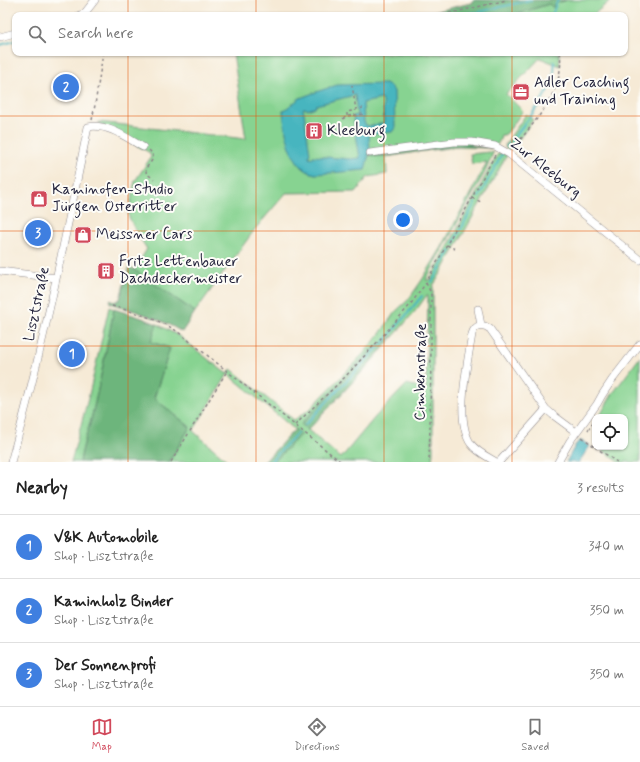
<!DOCTYPE html>
<html lang="en">
<head>
<meta charset="utf-8">
<style>
	body { margin:0; font-family:Mynerve,sans-serif; background:#f6f6f6; color:#222 }
	.controls { position:absolute; right:12px; bottom:12px; display:grid; overflow:hidden; border-radius:8px; box-shadow:0 1px 3px #0004 }
	.controls button { width:36px; height:36px; display:grid; place-items:center; padding:0; border:0; border-bottom:1px solid #e0e0e0; background:#fff; color:#222; font:20px sans-serif }
	.you { position:absolute; left:403px; top:220px; width:14px; height:14px; margin:-10px; border:3px solid #fff; border-radius:50%; background:#1a73e8; box-shadow:0 0 0 6px #1a73e833 }
	.badge { display:grid; place-items:center; width:26px; height:26px; border-radius:50%; background:#d1495b; color:#fff; font-size:13px; font-weight:700 }
	.pin { position:absolute; translate:-50% -50%; border:2px solid #fff; box-shadow:0 1px 4px #0006 }
	.list { margin:0; padding:0; list-style:none }
	h2 { display:flex; justify-content:space-between; align-items:center; height:52px; margin:0; padding:0 16px; font-size:17px }
	h2 small { font-size:13px; font-weight:400; color:#767676 }
	.list li { display:grid; grid-template-columns:26px 1fr auto; gap:12px; align-items:center; box-sizing:border-box; height:64px; padding:0 16px; border-top:1px solid #e0e0e0 }
	.list b { display:block; font-size:15px; white-space:nowrap }
	.list p { margin:0; font-size:13px; white-space:nowrap; color:#767676 }
	.list em { font-size:13px; font-style:normal; color:#767676 }
	.icon { flex:none; width:22px; height:22px; fill:none; stroke:currentColor; stroke-width:2; stroke-linecap:round; stroke-linejoin:round }
	.map { position:relative; flex:none; width:640px; height:462px; overflow:hidden }
	.search { position:absolute; background:#fff; box-shadow:0 1px 3px #0004; left:12px; right:12px; top:12px; height:44px; display:flex; align-items:center; gap:10px; box-sizing:border-box; padding:0 14px; border-radius:8px; color:#767676; font-size:15px }
	.sheet { height:244px; background:#fff }
	nav { display:flex; justify-content:space-around; align-items:center; box-sizing:border-box; height:56px; border-top:1px solid #e0e0e0; background:#fff; font-size:11px; color:#767676 }
	nav a { display:grid; justify-items:center; gap:2px }
	nav .on { color:#d1495b }
	.map>svg:first-child { display:block }
	.green { fill:#87d391; stroke:#547a66; fill-rule:evenodd }
	.forest { fill:#6db57b; stroke:#486c5b }
	.water { fill:#46b5bf; stroke:#346c7d; fill-rule:evenodd }
	.lines { fill:none; stroke-linecap:round; stroke-linejoin:round }
	.stream { stroke:#46b5bf; stroke-width:2 }
	.minor-casing { stroke:#8c8688; stroke-width:8 }
	.path { stroke:#8c8688; stroke-width:1.5; stroke-dasharray:3 3; stroke-linecap:butt }
	.minor { stroke:#fff; stroke-width:7 }
	.grid { fill:none; stroke:#e8590c; stroke-width:1; stroke-opacity:0.55 }
	.labels { text-anchor:middle; dominant-baseline:central; stroke-width:4; stroke-linejoin:round; paint-order:stroke }
	.poi-label { font-size:15px; fill:#22223b; stroke:#fdfcf7; text-anchor:start }
	.street-label { font-size:15px; fill:#22223b; stroke:#fdfcf7 }
</style>
</head>
<body>
<div class="map">
<svg width="640" height="462" viewBox="0 0 640 462">
	<rect width="100%" height="100%" fill="#fdfcf7"/>
	<filter id="ink" filterUnits="userSpaceOnUse"><feTurbulence type="fractalNoise" baseFrequency=".025" numOctaves="2"/><feDisplacementMap in="SourceGraphic" scale="8" xChannelSelector="R" yChannelSelector="G"/><feConvolveMatrix kernelMatrix="1 2 1 2 8 2 1 2 1" color-interpolation-filters="sRGB"/></filter>
	<filter id="wash" filterUnits="userSpaceOnUse"><feTurbulence type="fractalNoise" baseFrequency=".012" numOctaves="4" result="noise"/><feDisplacementMap in="SourceGraphic" scale="16" xChannelSelector="R" yChannelSelector="G"/><feGaussianBlur stdDeviation="0.9" result="paint"/><feColorMatrix in="noise" values="0 0 0 0 0 0 0 0 0 0 0 0 0 0 0 0 0 1.4 0 .05"/><feComposite in="paint" operator="in"/></filter>
	<g filter="url(#wash)">
		<rect width="100%" height="100%" fill="#f6ead6"/>
		<!-- green -->
		<path class="green" d="M 567,0 L 611,0 L 593,15 L 514,15 L 549,4 L 555,4 Z
			M 233,53 L 559,53 L 560,66 L 540,58 L 506,94 L 523,111 L 507,133 L 504,135 L 501,135 L 500,140 L 497,145 L 483,142 L 375,156 L 386,156 L 387,174 L 368,177 L 356,192 L 286,193 L 255,229 L 195,312 L 134,270 L 147,249 L 136,232 L 128,215 L 135,181 L 151,157 L 150,153 L 101,125 L 98,122 L 246,139 Z
			M 526,114 L 533,120 L 514,146 L 509,149 L 506,149 L 505,145 Z
			M 489,152 L 493,152 L 493,153 L 486,170 L 426,280 L 430,280 L 496,157 L 498,154 L 501,153 L 507,155 L 443,270 L 433,286 L 433,452 L 432,462 L 274,462 L 300,434 L 228,374 L 193,431 L 229,462 L 169,462 L 190,427 L 154,398 L 170,348 L 151,342 L 157,324 L 179,336 L 223,371 L 228,374 L 231,369 L 294,420 L 310,409 L 364,353 L 379,335 L 395,312 L 408,300 L 422,280 L 442,247 L 487,162 L 472,164 L 470,154 ZM 427,295 L 428,296 L 426,389 L 407,384 L 376,416 L 341,458 L 301,424 L 371,350 L 394,336 L 417,309 Z
			M 109,307 L 114,309 C 107,346 100,383 91,420 C 87,434 82,448 80,462 L 71,462 L 89,395 Z
			M 640,357 L 640,462 L 619,462 L 598,447 L 625,447 L 625,417 L 599,417 L 613,393 Z"/>
		<!-- forest -->
		<path class="forest" d="M 473,0 L 567,0 L 555,4 L 553,8 L 549,4 L 514,15 L 406,15 L 437,11 L 471,3 Z
			M 464,144 L 492,148 L 455,147 L 417,152 L 386,157 L 385,156 L 375,156 L 370,155 Z
			M 129,266 L 195,312 L 182,332 C 160,318 134,311 110,303 L 110,300 L 115,302 L 120,299 Z
			M 114,309 L 142,318 L 157,324 L 151,342 L 170,348 L 154,398 L 190,427 L 169,462 L 80,462 C 82,448 87,434 91,420 C 100,383 107,346 114,309 Z
			M 394,336 L 361,373 L 308,430 L 301,424 L 371,350 Z
			M 295,429 L 301,434 L 274,462 L 264,462 Z"/>
		<!-- water -->
		<path class="water" d="M 386,84 L 391,87 L 394,91 L 395,128 L 392,132 L 371,134 L 369,135 L 370,150 L 365,170 C 353,171 342,172 330,173 C 326,173 319,174 315,174 C 290,169 285,131 283,111 L 300,98 L 316,92 L 337,85 ZM 355,95 L 357,115 L 353,116 L 360,158 L 350,159 L 313,156 L 312,158 L 309,157 L 309,155 L 310,154 L 304,112 L 303,109 L 306,108 L 307,110 L 316,107 L 316,105 ZM 381,99 L 383,101 L 384,123 L 369,126 L 366,125 L 364,122 L 363,103 Z
			M 580,441 L 582,441 L 590,446 L 579,462 L 566,462 L 576,444 Z"/>
		<g class="lines">
			<!-- stream -->
			<path class="stream" d="M 458,15 L 479,12 L 531,0
				M 552,15 L 557,2 L 558,0
				M 0,45 L 15,41
				M 507,146 C 515,137 522,127 530,117 C 541,101 557,83 554,62
				M 479,197 L 502,154
				M 453,244 L 475,203
				M 432,282 L 451,250
				M 305,425 L 388,337 L 422,296
				M 270,462 L 298,432"/>
		</g>
	</g>
	<g filter="url(#ink)">
		<g class="lines">
			<defs>
				<path id="minor" d="M 80,15 L 84,14 L 95,0
					M 0,37 L 15,33
					M 370,153 L 454,142 L 472,142 L 495,146 L 509,154 L 640,260
					M 0,271 L 56,278
					M 478,309 L 481,325
					M 11,462 C 42,352 65,239 88,127 C 107,123 127,138 143,147
					M 496,462 C 488,457 477,452 471,444 C 454,420 468,362 472,334 C 475,325 482,323 490,329 L 546,409 L 553,415 L 576,432
					M 499,462 L 546,409
					M 558,462 L 570,441 L 597,404 L 602,395 L 612,380 L 640,344"/>
			</defs>
			<!-- minor casing -->
			<use href="#minor" class="minor-casing"/>
			<!-- path -->
			<path class="path" d="M 407,15 L 451,13 L 507,0
				M 355,109 L 363,108
				M 347,116 L 347,112 L 356,110 L 352,85
				M 343,119 L 347,116 L 364,114
				M 92,120 L 95,105 L 103,53
				M 513,149 C 535,120 565,92 560,53
				M 149,150 L 153,154 L 153,159 L 147,167 L 146,172 L 147,174 L 154,179
				M 472,198 L 481,202
				M 447,245 L 455,249
				M 426,283 L 431,293 L 431,346 L 430,425 L 429,462
				M 112,306 C 134,312 159,319 178,332 L 341,462
				M 597,417 L 600,413
				M 295,425 L 344,378 L 381,338 L 410,305 L 426,283 L 495,155
				M 588,430 L 595,420
				M 582,437 L 595,447
				M 595,447 L 617,462
				M 171,462 L 227,371"/>
			<!-- minor -->
			<use href="#minor" class="minor"/>
		</g>
	</g>
	<!-- grid -->
	<path class="grid" d="M 128,0 L 128,15M 256,0 L 256,15M 384,0 L 384,15M 512,0 L 512,15M 128,53 L 128,462M 256,53 L 256,462M 384,53 L 384,462M 512,53 L 512,462M 0,116 L 640,116M 0,231 L 640,231M 0,346 L 640,346"/>
	<!-- icons -->
	<defs>
		<symbol id="office-square" viewBox="-11 -11 22 22"><rect x="-9" y="-9" width="18" height="18" rx="4" fill="#d1495b" stroke="#fdfcf7"/><path d="M-6-3h4V-5.5h4V-3h4V5H-6ZM-1-4.5V-3h2v-1.5ZM-6 0V1H6V0Z" fill="#fff"/></symbol>
		<symbol id="building-square" viewBox="-11 -11 22 22"><rect x="-9" y="-9" width="18" height="18" rx="4" fill="#d1495b" stroke="#fdfcf7"/><path d="M-4-6H4V6H1V3H-1V6H-4ZM-2.5-4.3h1.7v1.8h-1.7ZM.8-4.3h1.7v1.8H.8ZM-2.5-1h1.7V.8h-1.7ZM.8-1h1.7V.8H.8Z" fill="#fff"/></symbol>
		<symbol id="shop-square" viewBox="-11 -11 22 22"><rect x="-9" y="-9" width="18" height="18" rx="4" fill="#d1495b" stroke="#fdfcf7"/><path d="M-5-2.5h2.3a2.7 3.5 0 0 1 5.4 0H5L5.5 6h-11ZM-1.5-2.5h3a1.5 2.3 0 0 0-3 0Z" fill="#fff"/></symbol>
	</defs>
	<g fill-rule="evenodd">
		<use href="#office-square" x="511" y="82" width="20" height="20"/>
		<use href="#building-square" x="304" y="121" width="20" height="20"/>
		<use href="#shop-square" x="29" y="189" width="20" height="20"/>
		<use href="#shop-square" x="73" y="225" width="20" height="20"/>
		<use href="#building-square" x="96" y="261" width="20" height="20"/>
	</g>
	<g class="labels">
		<!-- poi labels -->
		<g class="poi-label">
			<text x="534" y="83">Adler Coaching<tspan x="534" dy="17">und Training</tspan></text>
			<text x="327" y="131">Kleeburg</text>
			<text x="52" y="190">Kaminofen-Studio<tspan x="52" dy="17">Jürgen Osterritter</tspan></text>
			<text x="96" y="235">Meissner Cars</text>
			<text x="119" y="262">Fritz Lettenbauer<tspan x="119" dy="17">Dachdeckermeister</tspan></text>
		</g>
		<!-- street labels -->
		<g class="street-label">
			<text transform="translate(545 168) rotate(38)">Zur Kleeburg</text>
			<text transform="translate(37 304) rotate(-78)">Lisztstraße</text>
			<text transform="translate(421 372) rotate(-89)">Cimbernstraße</text>
		</g>
	</g>
</svg>
<div class="controls">
<button><svg class="icon" aria-label="locate" viewBox="0 0 24 24"><circle cx="12" cy="12" r="6"/><path d="M12 2v4M12 18v4M2 12h4M18 12h4"/></svg></button>
</div>
<div class="you"></div>
<div class="pin badge" style="left:72px;top:354px;background:#3f7fe0">1</div>
<div class="pin badge" style="left:66px;top:87px;background:#3f7fe0">2</div>
<div class="pin badge" style="left:38px;top:233px;background:#3f7fe0">3</div>
<div class="search"><svg class="icon" aria-label="search" viewBox="0 0 24 24"><circle cx="10" cy="10" r="6"/><path d="M15 15l6 6"/></svg>Search here</div>
</div>
<section class="sheet">
<h2>Nearby<small>3 results</small></h2>
<ul class="list">
<li><span class="badge" style="background:#3f7fe0">1</span><div><b>V&amp;K Automobile</b><p>Shop · Lisztstraße</p></div><em>340 m</em></li>
<li><span class="badge" style="background:#3f7fe0">2</span><div><b>Kaminholz Binder</b><p>Shop · Lisztstraße</p></div><em>350 m</em></li>
<li><span class="badge" style="background:#3f7fe0">3</span><div><b>Der Sonnenprofi</b><p>Shop · Lisztstraße</p></div><em>350 m</em></li>
</ul>
</section>
<nav>
<a class="on"><svg class="icon" aria-label="map" viewBox="0 0 24 24"><path d="M3 6l6-2 6 2 6-2v14l-6 2-6-2-6 2zM9 4v14M15 6v14"/></svg>Map</a>
<a><svg class="icon" aria-label="directions" viewBox="0 0 24 24"><path d="M12 3l9 9-9 9-9-9zM9 14v-3h6M13 9l2 2-2 2"/></svg>Directions</a>
<a><svg class="icon" aria-label="saved" viewBox="0 0 24 24"><path d="M7 4h10v16l-5-4-5 4z"/></svg>Saved</a>
</nav>
</body>
</html>
